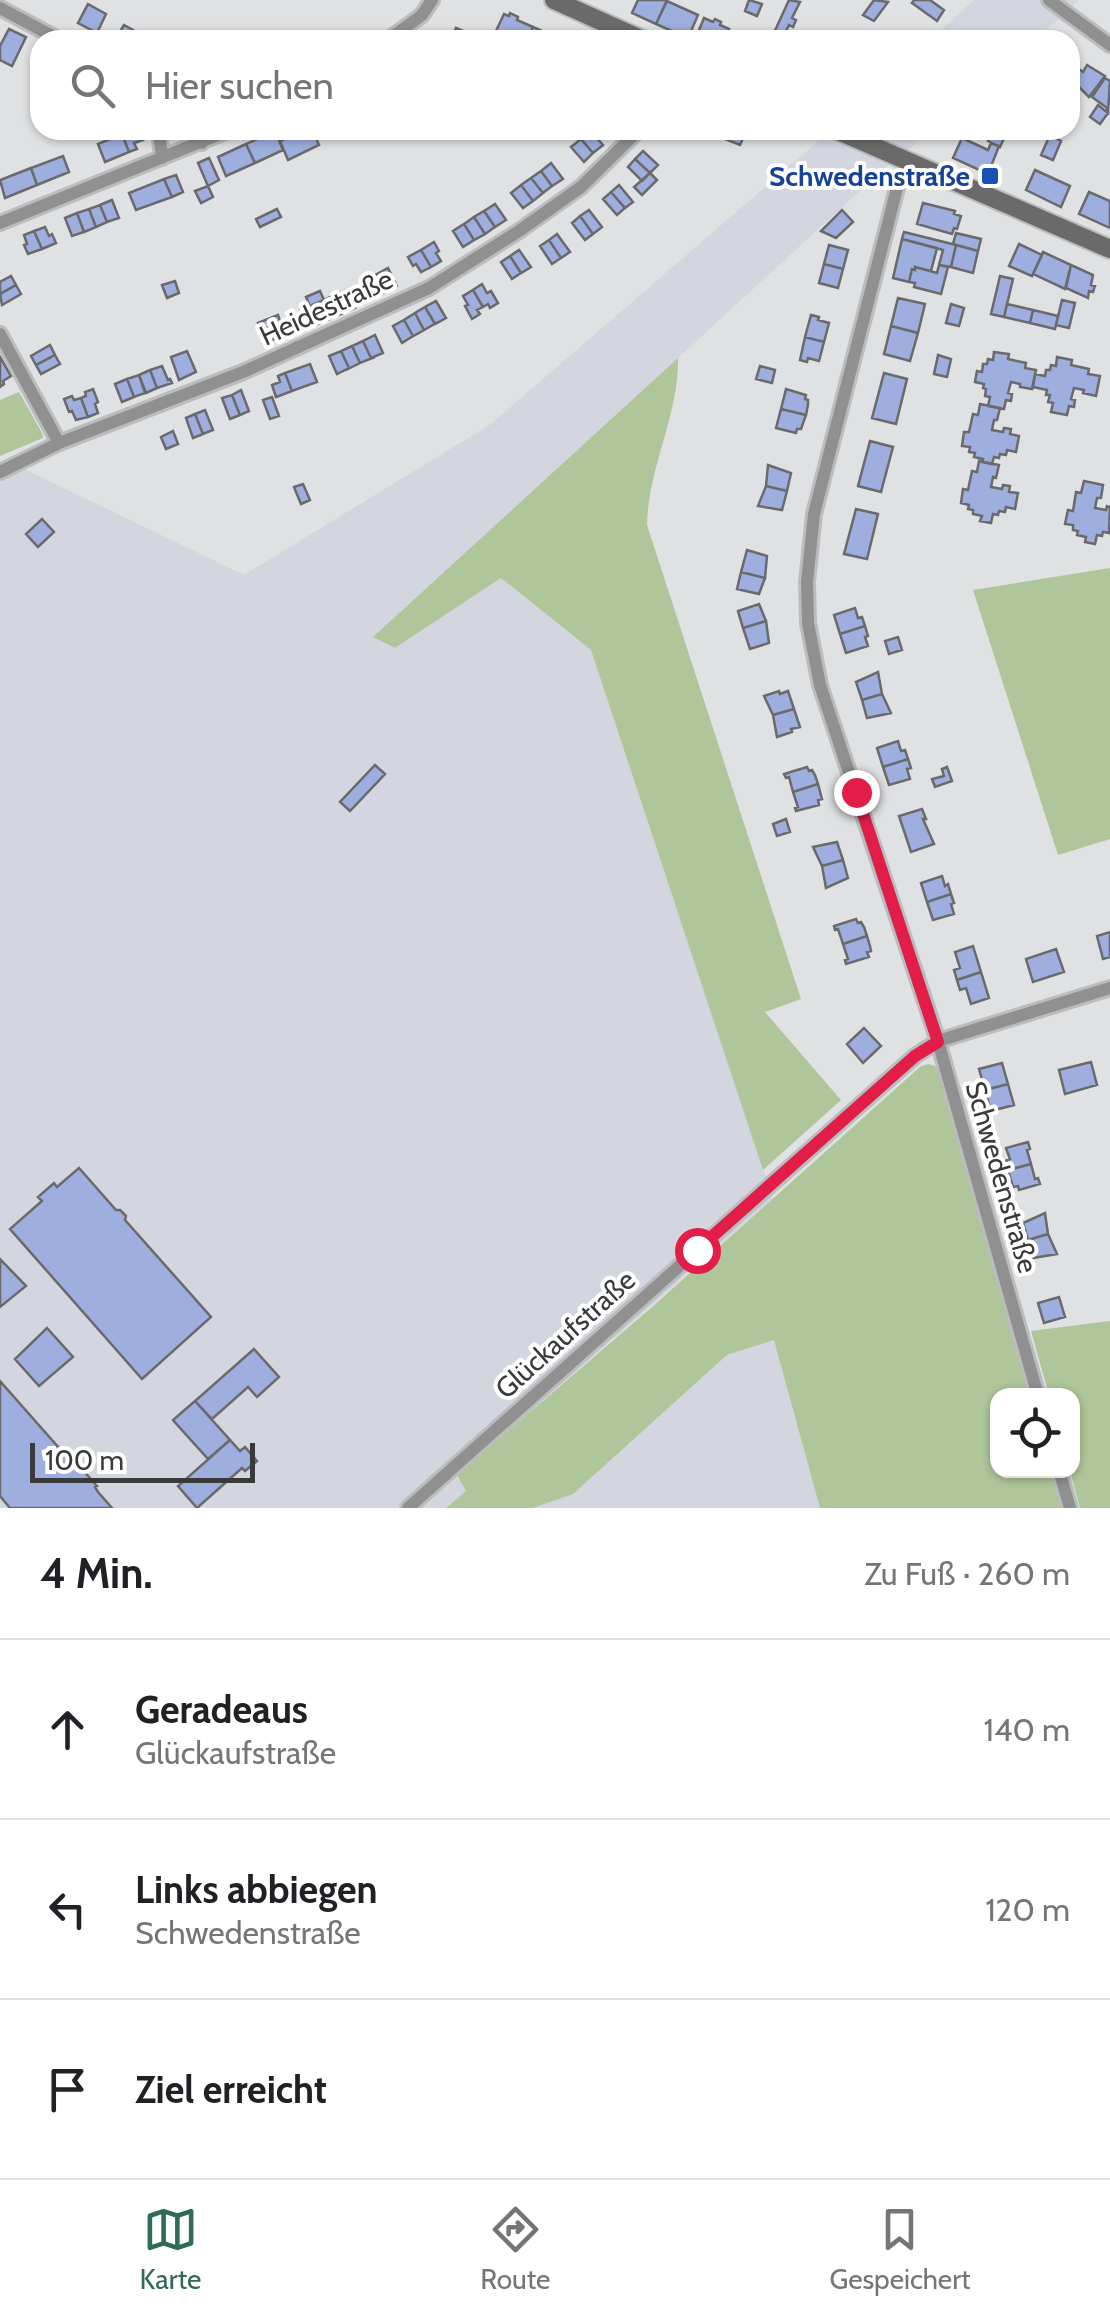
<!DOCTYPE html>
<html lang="de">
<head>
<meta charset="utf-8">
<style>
	body { margin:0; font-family:Cabin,sans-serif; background:#f2f2f2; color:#202124 }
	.controls { position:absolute; right:30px; bottom:30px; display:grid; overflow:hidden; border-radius:20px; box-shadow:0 2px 8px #0004 }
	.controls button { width:90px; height:90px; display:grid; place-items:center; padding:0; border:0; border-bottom:2px solid #e0e0e0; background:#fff; color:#202124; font:50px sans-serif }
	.scale { position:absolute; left:30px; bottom:25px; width:225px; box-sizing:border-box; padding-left:10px; border:5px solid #3a3a3b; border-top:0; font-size:28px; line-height:35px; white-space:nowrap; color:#3a3a3b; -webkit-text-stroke:8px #fff; paint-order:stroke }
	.stop { position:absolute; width:30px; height:30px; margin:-22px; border:8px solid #e11d48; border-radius:50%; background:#fff }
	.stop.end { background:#e11d48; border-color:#fff; box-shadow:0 2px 10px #0008 }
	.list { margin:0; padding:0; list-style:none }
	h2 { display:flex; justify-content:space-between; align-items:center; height:130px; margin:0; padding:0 40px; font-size:42px }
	h2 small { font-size:32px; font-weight:400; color:#757577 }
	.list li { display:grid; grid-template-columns:65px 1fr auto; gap:30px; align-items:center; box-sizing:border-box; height:180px; padding:0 40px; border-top:2px solid #e0e0e0 }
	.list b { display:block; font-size:38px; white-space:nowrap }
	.list p { margin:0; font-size:32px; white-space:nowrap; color:#757577 }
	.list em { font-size:32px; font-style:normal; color:#757577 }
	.icon { flex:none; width:55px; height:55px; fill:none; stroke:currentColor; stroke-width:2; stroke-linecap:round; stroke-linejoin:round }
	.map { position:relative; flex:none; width:1110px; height:1508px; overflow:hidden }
	.search { position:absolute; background:#fff; box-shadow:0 2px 8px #0004; left:30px; right:30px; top:30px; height:110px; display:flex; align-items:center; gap:25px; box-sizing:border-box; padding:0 35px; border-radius:30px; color:#757577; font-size:38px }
	.sheet { height:670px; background:#fff }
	nav { display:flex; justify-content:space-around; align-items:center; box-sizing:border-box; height:140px; border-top:2px solid #e0e0e0; background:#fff; font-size:28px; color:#757577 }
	nav a { display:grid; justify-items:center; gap:5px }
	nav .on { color:#2f6b55 }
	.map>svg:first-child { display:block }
	.built { fill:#d3d6df }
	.green { fill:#aec69a }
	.building { fill:#9eaede; stroke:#696a6c; stroke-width:2.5 }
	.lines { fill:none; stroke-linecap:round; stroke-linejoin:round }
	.street-casing { stroke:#bbbcbe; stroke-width:18 }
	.secondary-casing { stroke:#bbbcbe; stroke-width:22 }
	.street { stroke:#919091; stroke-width:12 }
	.secondary { stroke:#6b6a6a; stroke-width:18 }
	.route { stroke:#e11d48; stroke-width:12 }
	.transit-dot { fill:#1a4fb4; stroke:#fff; stroke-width:4 }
	.labels { text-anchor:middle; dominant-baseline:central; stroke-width:8; stroke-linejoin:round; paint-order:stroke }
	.transit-label { font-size:28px; font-weight:bold; fill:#164399; stroke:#fff; text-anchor:end }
	.street-label { font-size:28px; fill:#3a3a3b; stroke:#fff }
</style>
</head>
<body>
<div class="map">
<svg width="1110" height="1508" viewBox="0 0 1110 1508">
	<rect width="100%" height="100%" fill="#e0e1e3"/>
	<!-- built -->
	<path class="built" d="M 974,0 L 1079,0 L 1036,40 L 930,40 Z
		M 831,130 L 933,130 L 886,167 L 374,637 L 395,648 L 501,578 L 591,650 L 773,1199 L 458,1475 L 467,1491 L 446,1508 L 0,1508 L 0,478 L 20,467 L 244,575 L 491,424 Z
		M 775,1340 L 820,1508 L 533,1508 L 573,1494 L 727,1355 Z"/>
	<!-- green -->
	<path class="green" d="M 678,358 C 679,415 648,468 647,525 L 801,999 L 765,1012 L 841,1100 L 763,1170 L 591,650 L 501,578 L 395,648 L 373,637 Z
		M 19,392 L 42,433 L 43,438 L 0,456 L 0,400 Z
		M 1110,568 L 1110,839 L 1058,855 L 973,590 Z
		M 929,1064 L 935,1066 L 940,1073 L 1030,1395 L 998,1396 L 998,1470 L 1051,1471 L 1062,1508 L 820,1508 L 774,1340 L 727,1355 L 573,1494 L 533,1508 L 446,1508 L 466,1491 L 457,1475 L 652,1307 L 921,1066 Z
		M 1110,1321 L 1110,1508 L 1080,1508 L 1070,1471 L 1072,1470 L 1072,1396 L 1049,1395 L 1031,1331 Z"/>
	<!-- building -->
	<path class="building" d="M 638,0 L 667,0 L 656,24 L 632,13 Z
		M 749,0 L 762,4 L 757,16 L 745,11 Z
		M 789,0 L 800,2 L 792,18 L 796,20 L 793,27 L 789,25 L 782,40 L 773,35 Z
		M 874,0 L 888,2 L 874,21 L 863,15 Z
		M 914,0 L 930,0 L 944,10 L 937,21 L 912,3 Z
		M 667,1 L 698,15 L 688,38 L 656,24 Z
		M 88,4 L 106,14 L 97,33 L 78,23 Z
		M 510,13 L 518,17 L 517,20 L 533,27 L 527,40 L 511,40 L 495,33 L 504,14 L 509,16 Z
		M 704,18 L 713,22 L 715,19 L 721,22 L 720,25 L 729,29 L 724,40 L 695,40 Z
		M 124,25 L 133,30 L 127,40 L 115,40 Z
		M 533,27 L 562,40 L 527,40 Z
		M 456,28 L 484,40 L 451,40 Z
		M 9,29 L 26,37 L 12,66 L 0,60 L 0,46 Z
		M 1087,65 L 1105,76 L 1089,97 L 1070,78 L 1076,67 L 1083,72 Z
		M 1105,78 L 1110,81 L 1108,113 L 1105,110 L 1107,108 L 1092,97 Z
		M 1098,105 L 1108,113 L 1100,124 L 1090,117 Z
		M 139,130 L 143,140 L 134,143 L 137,149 L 129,152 L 122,134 Z
		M 304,130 L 312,130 L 319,145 L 288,160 L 280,141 Z
		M 590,130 L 603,145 L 593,153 L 581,139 Z
		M 728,130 L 747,130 L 740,145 L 725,139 Z
		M 992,130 L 1008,130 L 1000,147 L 988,141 Z
		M 275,131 L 283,150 L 255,163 L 246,144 Z
		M 122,134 L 129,152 L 105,162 L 98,144 Z
		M 1050,135 L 1061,141 L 1053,160 L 1041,155 Z
		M 962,138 L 988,150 L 991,143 L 999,146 L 988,174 L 953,158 Z
		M 581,139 L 593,153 L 584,162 L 571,147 Z
		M 246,144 L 255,163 L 226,176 L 218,157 Z
		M 643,151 L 658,165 L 650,173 L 635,159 Z
		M 63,156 L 69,172 L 37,185 L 31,168 Z
		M 209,158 L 219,180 L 208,186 L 198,163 Z
		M 635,159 L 650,173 L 642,181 L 628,167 Z
		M 551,163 L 563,179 L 552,186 L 541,171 Z
		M 31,168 L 37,185 L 5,198 L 0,180 Z
		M 1035,170 L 1070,186 L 1061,207 L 1026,190 Z
		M 541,171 L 552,186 L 543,193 L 531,178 Z
		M 650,173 L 657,180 L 642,195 L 634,187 Z
		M 176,175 L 183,192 L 172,197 L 164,179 Z
		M 531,178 L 543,193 L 533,201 L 521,185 Z
		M 164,179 L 172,197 L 136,210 L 129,193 Z
		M 521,185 L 533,201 L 523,208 L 511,193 Z
		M 619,185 L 633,202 L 625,208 L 611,192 Z
		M 208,186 L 213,197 L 201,203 L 195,191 Z
		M 611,192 L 625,208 L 617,215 L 603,199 Z
		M 1089,192 L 1110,201 L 1110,228 L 1079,214 Z
		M 112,200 L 119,218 L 107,222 L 100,205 Z
		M 923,203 L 955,211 L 954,214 L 961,216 L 957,229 L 954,228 L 952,234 L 917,224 Z
		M 495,204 L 506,220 L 495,227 L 484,211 Z
		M 100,205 L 107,222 L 96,227 L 89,209 Z
		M 89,209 L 96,227 L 84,232 L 77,213 Z
		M 277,209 L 281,217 L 260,227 L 256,219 Z
		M 589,210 L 602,227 L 593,234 L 580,216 Z
		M 842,210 L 853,222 L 836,238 L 821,231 Z
		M 484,211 L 495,227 L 485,234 L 474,217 Z
		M 77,213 L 84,232 L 72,236 L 65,218 Z
		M 580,216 L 593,234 L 585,240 L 572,223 Z
		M 474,217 L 485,234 L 474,240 L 464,224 Z
		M 464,224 L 474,240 L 463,247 L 453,231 Z
		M 45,227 L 49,236 L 52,234 L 56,243 L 42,249 L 34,231 Z
		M 34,231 L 42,249 L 28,254 L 24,245 L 27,244 L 24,235 Z
		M 904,232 L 956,245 L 951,267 L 939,265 L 943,250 L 902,239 Z
		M 956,233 L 981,239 L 978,251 L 953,244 Z
		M 557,234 L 570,252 L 561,258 L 549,240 Z
		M 902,239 L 937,248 L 931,271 L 915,267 L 915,270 L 912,269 L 909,282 L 893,278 Z
		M 549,240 L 561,258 L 552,264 L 540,246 Z
		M 434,242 L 439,251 L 436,253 L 441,261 L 431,267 L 421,250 Z
		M 1019,244 L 1042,255 L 1032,276 L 1009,266 Z
		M 829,245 L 848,250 L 843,269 L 824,264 Z
		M 956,245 L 978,251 L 973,273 L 951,267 Z
		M 421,250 L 431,267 L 421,272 L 416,264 L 413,266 L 408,257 Z
		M 519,250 L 531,267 L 521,273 L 510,256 Z
		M 1043,252 L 1071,265 L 1065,289 L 1033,274 Z
		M 510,256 L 521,273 L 512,279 L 501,262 Z
		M 824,264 L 843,269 L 838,288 L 819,283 Z
		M 939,265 L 948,267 L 941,294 L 914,287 L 915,283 L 909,282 L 912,269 L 915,270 L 915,267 L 937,273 Z
		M 1071,265 L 1093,275 L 1091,285 L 1095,286 L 1093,292 L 1089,291 L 1088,298 L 1066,288 Z
		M 388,268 L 397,286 L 385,292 L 377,274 Z
		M 377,274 L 385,292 L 374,297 L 365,280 Z
		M 11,276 L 16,285 L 0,294 L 0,282 Z
		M 1000,276 L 1013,279 L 1004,317 L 991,314 Z
		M 175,281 L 179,293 L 167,298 L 162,285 Z
		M 482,284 L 487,293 L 491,291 L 498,303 L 490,308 L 488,304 L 483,307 L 473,290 Z
		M 16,285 L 21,294 L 2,305 L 0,294 Z
		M 347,290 L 355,308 L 343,313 L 335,295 Z
		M 473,290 L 483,307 L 477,310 L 480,314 L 472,319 L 465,306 L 468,305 L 463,296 Z
		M 320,291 L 324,300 L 310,307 L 306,297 Z
		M 335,295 L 343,313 L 332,318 L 324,300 Z
		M 898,298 L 925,304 L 918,333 L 891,326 Z
		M 324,300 L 332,318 L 309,328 L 301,310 Z
		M 1062,300 L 1075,303 L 1069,328 L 1056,325 Z
		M 436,301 L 446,318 L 435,324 L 425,307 Z
		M 951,304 L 964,308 L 959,326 L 946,323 Z
		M 1007,304 L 1033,310 L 1030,323 L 1004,317 Z
		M 425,307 L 435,324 L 438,322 L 424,330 L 415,313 Z
		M 1033,310 L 1058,316 L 1055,329 L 1030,323 Z
		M 415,313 L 424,330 L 410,338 L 413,336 L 404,320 Z
		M 278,315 L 285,336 L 275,339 L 268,319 Z
		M 811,315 L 819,317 L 818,320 L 829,323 L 824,342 L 805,337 Z
		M 268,319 L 275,339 L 266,343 L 258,323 Z
		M 404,320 L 413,336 L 402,343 L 393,326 Z
		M 891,326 L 918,333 L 910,361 L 884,354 Z
		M 375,335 L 383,353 L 371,358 L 363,341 Z
		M 805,337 L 824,342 L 819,361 L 808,358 L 807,362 L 800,360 Z
		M 363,341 L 371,358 L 375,357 L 360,363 L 352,346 Z
		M 50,345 L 55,355 L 36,365 L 31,356 Z
		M 352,346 L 360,363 L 346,370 L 349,368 L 341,351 Z
		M 187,351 L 196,372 L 179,380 L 171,357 Z
		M 341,351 L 349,368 L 337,374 L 329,356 Z
		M 994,352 L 1009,354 L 1008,359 L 1026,363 L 1025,368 L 1036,370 L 1032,389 L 1020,387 L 1020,384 L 1011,382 L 1008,393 L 1012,394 L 1011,401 L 1006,400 L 1004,409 L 988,406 L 990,397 L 985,396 L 986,389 L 983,388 L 984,384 L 975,382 L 977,371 L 982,372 L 983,364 L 987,364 L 988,359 L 993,360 Z
		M 55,355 L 60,364 L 41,374 L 36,365 Z
		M 938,355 L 951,359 L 947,377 L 934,374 Z
		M 0,357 L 11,376 L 3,381 L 4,384 L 0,387 Z
		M 1057,357 L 1072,360 L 1071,365 L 1089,369 L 1088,374 L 1100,376 L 1096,396 L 1083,393 L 1084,390 L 1074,388 L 1071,399 L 1075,400 L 1074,407 L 1069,406 L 1067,415 L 1051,412 L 1053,403 L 1048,402 L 1050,395 L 1046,395 L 1047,390 L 1033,387 L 1035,374 L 1045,376 L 1046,370 L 1050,370 L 1051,365 L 1056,366 Z
		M 310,364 L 317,382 L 292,391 L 285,373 Z
		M 162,366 L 168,380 L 170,379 L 172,383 L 157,388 L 150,370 Z
		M 760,366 L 775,370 L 772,383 L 756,379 Z
		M 150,370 L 157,388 L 146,393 L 139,375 Z
		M 285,373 L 292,391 L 276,397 L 272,385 L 280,382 L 278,376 Z
		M 884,373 L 907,379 L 896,424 L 872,418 Z
		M 139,375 L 145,393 L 134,397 L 127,379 Z
		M 127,379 L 134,397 L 122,402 L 115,384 Z
		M 93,389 L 98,402 L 95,404 L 98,413 L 88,417 L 81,398 L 86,396 L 85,392 Z
		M 786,389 L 806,395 L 805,399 L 808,400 L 808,405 L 806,415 L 781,409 Z
		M 241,390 L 249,411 L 240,415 L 232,395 Z
		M 232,395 L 240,415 L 230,419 L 222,398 Z
		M 72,396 L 74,400 L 81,398 L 88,417 L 76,420 L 72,411 L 69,412 L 64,399 Z
		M 272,397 L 279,416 L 270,419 L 263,400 Z
		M 980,404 L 1000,408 L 997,420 L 994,420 L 992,430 L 1003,432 L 1004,428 L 1011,429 L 1010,434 L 1019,436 L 1016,452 L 1007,450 L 1006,455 L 1000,454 L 999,458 L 994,457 L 992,464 L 982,462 L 983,459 L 974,457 L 975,453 L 969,452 L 970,447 L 962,446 L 964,432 L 969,432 L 973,414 L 978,415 Z
		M 781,409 L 806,415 L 801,429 L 797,429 L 796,433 L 776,428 Z
		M 205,410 L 213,430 L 203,434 L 195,414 Z
		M 195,414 L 203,434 L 193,438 L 186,418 Z
		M 173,431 L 178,444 L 166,449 L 161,437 Z
		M 870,441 L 893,447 L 881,492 L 858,486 Z
		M 979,461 L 999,465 L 996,478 L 993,477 L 991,487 L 1002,489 L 1003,485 L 1010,486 L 1009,492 L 1018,493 L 1015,509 L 1006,507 L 1005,512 L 999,511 L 998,515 L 993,514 L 991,523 L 980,521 L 982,516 L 973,514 L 973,510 L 968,509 L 969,505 L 961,503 L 963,489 L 968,490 L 972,471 L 977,472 Z
		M 768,465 L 791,473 L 787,491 L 766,486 Z
		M 1084,481 L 1103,485 L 1101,498 L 1097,498 L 1095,508 L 1106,510 L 1107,506 L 1110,507 L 1109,533 L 1103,532 L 1102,536 L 1097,535 L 1095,544 L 1085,542 L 1086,537 L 1077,535 L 1078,531 L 1073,530 L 1073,525 L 1065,524 L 1068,510 L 1073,511 L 1076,492 L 1081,493 Z
		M 303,484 L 310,500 L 301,504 L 294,487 Z
		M 766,486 L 787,491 L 782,510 L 758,506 Z
		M 856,509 L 878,514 L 867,559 L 844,554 Z
		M 42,519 L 54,532 L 38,547 L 26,534 Z
		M 747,550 L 767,556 L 765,578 L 741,572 Z
		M 741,572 L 765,578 L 759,594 L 737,589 Z
		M 759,604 L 766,621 L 743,628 L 738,611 Z
		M 855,608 L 858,618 L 862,617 L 865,626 L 840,634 L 834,615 Z
		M 766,621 L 769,643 L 750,649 L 743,628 Z
		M 865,626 L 868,636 L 865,637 L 868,646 L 846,653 L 840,634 Z
		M 898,637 L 902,650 L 889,654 L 885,641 Z
		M 878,672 L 882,694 L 862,700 L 856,682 Z
		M 779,691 L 780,694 L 788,691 L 794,709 L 773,715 L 764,696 Z
		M 882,694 L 891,713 L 867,718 L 862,700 Z
		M 794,709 L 800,727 L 791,729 L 792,732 L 777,737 L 773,715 Z
		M 898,741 L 901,751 L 905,750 L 908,759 L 883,767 L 877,748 Z
		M 908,759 L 911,768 L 907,769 L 910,779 L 889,785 L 883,767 Z
		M 375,765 L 385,774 L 350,811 L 340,802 Z
		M 807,767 L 809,771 L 812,770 L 815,775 L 818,784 L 793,792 L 789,777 L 786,778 L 784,774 Z
		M 947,767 L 952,781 L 935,787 L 932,779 L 944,776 L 942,769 Z
		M 818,784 L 822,799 L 818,800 L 819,805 L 796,811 L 795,808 L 798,807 L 793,792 Z
		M 922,809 L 926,819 L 923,819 L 934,844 L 911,852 L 899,816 Z
		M 786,819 L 790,832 L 777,836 L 773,824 Z
		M 837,842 L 843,860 L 822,866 L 813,847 Z
		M 843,860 L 848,878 L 826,888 L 822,866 Z
		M 942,876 L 945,886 L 948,884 L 951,894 L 927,902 L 921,883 Z
		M 951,894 L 954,903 L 951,904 L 954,914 L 933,920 L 927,902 Z
		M 856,919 L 858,923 L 861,922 L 864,927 L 867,936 L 843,944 L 838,929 L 835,930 L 834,926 Z
		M 1110,932 L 1110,957 L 1103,959 L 1097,936 Z
		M 867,936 L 870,946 L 871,951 L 867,952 L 869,957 L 846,964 L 845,960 L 848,959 L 843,944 Z
		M 973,946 L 981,972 L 957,980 L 954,970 L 960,968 L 955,952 Z
		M 1056,949 L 1064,972 L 1033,982 L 1026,959 Z
		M 981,972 L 989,998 L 971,1004 L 966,988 L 960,990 L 957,980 Z
		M 864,1028 L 881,1046 L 863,1063 L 847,1044 Z
		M 1091,1062 L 1097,1085 L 1065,1094 L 1059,1070 Z
		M 1002,1063 L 1008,1084 L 985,1090 L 979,1069 Z
		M 1008,1084 L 1014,1105 L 991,1111 L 985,1090 Z
		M 1028,1142 L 1030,1149 L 1027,1150 L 1031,1164 L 1008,1170 L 1005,1161 L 1010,1159 L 1006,1148 Z
		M 1031,1164 L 1035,1179 L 1038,1178 L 1040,1184 L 1019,1190 L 1018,1186 L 1013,1187 L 1008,1170 Z
		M 79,1168 L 116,1210 L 120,1210 L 126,1216 L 125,1220 L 211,1317 L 142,1379 L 10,1229 L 42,1201 L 38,1197 L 54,1183 L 57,1187 Z
		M 1045,1213 L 1048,1234 L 1028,1240 L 1023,1223 Z
		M 1048,1234 L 1057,1254 L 1033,1258 L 1028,1240 Z
		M 0,1259 L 26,1286 L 0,1307 Z
		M 1059,1297 L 1065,1317 L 1044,1323 L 1038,1303 Z
		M 47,1328 L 73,1357 L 39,1386 L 15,1359 Z
		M 254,1349 L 279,1377 L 257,1397 L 248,1387 L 212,1419 L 195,1401 Z
		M 0,1381 L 67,1457 L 73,1459 L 97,1486 L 95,1487 L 98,1492 L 112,1508 L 10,1508 L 0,1496 Z
		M 195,1401 L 230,1440 L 208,1459 L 173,1420 Z
		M 230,1440 L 240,1451 L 245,1447 L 257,1461 L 245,1471 L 242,1468 L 197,1508 L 178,1486 Z"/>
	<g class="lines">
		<defs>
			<path id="street" d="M 1049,0 L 1110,45
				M 0,8 L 60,40
				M 388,40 L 422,15 L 432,0
				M 159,130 L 162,158
				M 189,130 L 202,143
				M 910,164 L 898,184 L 814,514 L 807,582 L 808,623 L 820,685 L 938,1041 L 1038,1396
				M 0,223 L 230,130
				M 0,334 L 59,443
				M 0,472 L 59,443 L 243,372 L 429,288 L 519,231 L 581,187 L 639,130
				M 1059,1470 L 1070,1508
				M 408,1508 L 915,1056 L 938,1041 L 1110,988"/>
			<path id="secondary" d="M 554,0 L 643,40
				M 836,130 L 1110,249"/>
		</defs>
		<!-- street casing -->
		<use href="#street" class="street-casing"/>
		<!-- secondary casing -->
		<use href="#secondary" class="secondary-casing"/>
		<!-- street -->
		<use href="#street" class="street"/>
		<!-- secondary -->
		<use href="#secondary" class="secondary"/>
	</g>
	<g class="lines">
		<!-- route -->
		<path class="route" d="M 697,1250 L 915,1056 L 938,1042 L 856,792"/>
	</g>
	<!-- markers -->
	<rect class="transit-dot" x="980" y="166" width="20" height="20" rx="5"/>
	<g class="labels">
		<!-- transit labels -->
		<g class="transit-label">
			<text x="970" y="176">Schwedenstraße</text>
		</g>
		<!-- street labels -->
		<g class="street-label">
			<text transform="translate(326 307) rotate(-25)">Heidestraße</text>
			<text transform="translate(1002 1177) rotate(74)">Schwedenstraße</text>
			<text transform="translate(565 1334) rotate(-42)">Glückaufstraße</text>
		</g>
	</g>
</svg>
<div class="controls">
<button><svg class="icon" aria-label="locate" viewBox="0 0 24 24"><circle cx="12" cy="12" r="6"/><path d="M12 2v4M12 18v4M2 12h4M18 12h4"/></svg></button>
</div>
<div class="scale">100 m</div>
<div class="stop" style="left:697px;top:1250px"></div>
<div class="stop end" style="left:856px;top:792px"></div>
<div class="search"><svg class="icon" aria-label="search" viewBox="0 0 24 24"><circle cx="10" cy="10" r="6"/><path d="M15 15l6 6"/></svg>Hier suchen</div>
</div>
<section class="sheet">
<h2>4 Min.<small>Zu Fuß · 260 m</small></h2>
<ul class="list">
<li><svg class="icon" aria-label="ahead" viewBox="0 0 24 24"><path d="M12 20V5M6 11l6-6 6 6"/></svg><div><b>Geradeaus</b><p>Glückaufstraße</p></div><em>140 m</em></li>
<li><svg class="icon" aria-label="left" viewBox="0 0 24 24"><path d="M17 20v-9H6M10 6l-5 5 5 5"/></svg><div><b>Links abbiegen</b><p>Schwedenstraße</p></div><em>120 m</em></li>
<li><svg class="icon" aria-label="arrive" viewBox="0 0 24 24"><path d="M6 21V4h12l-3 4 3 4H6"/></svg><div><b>Ziel erreicht</b></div></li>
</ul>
</section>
<nav>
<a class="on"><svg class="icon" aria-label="map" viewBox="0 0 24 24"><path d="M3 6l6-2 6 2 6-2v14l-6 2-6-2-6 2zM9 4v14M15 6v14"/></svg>Karte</a>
<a><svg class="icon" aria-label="directions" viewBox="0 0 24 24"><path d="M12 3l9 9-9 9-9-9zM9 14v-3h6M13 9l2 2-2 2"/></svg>Route</a>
<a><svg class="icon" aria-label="saved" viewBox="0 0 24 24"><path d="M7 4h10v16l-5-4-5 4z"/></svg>Gespeichert</a>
</nav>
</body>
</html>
